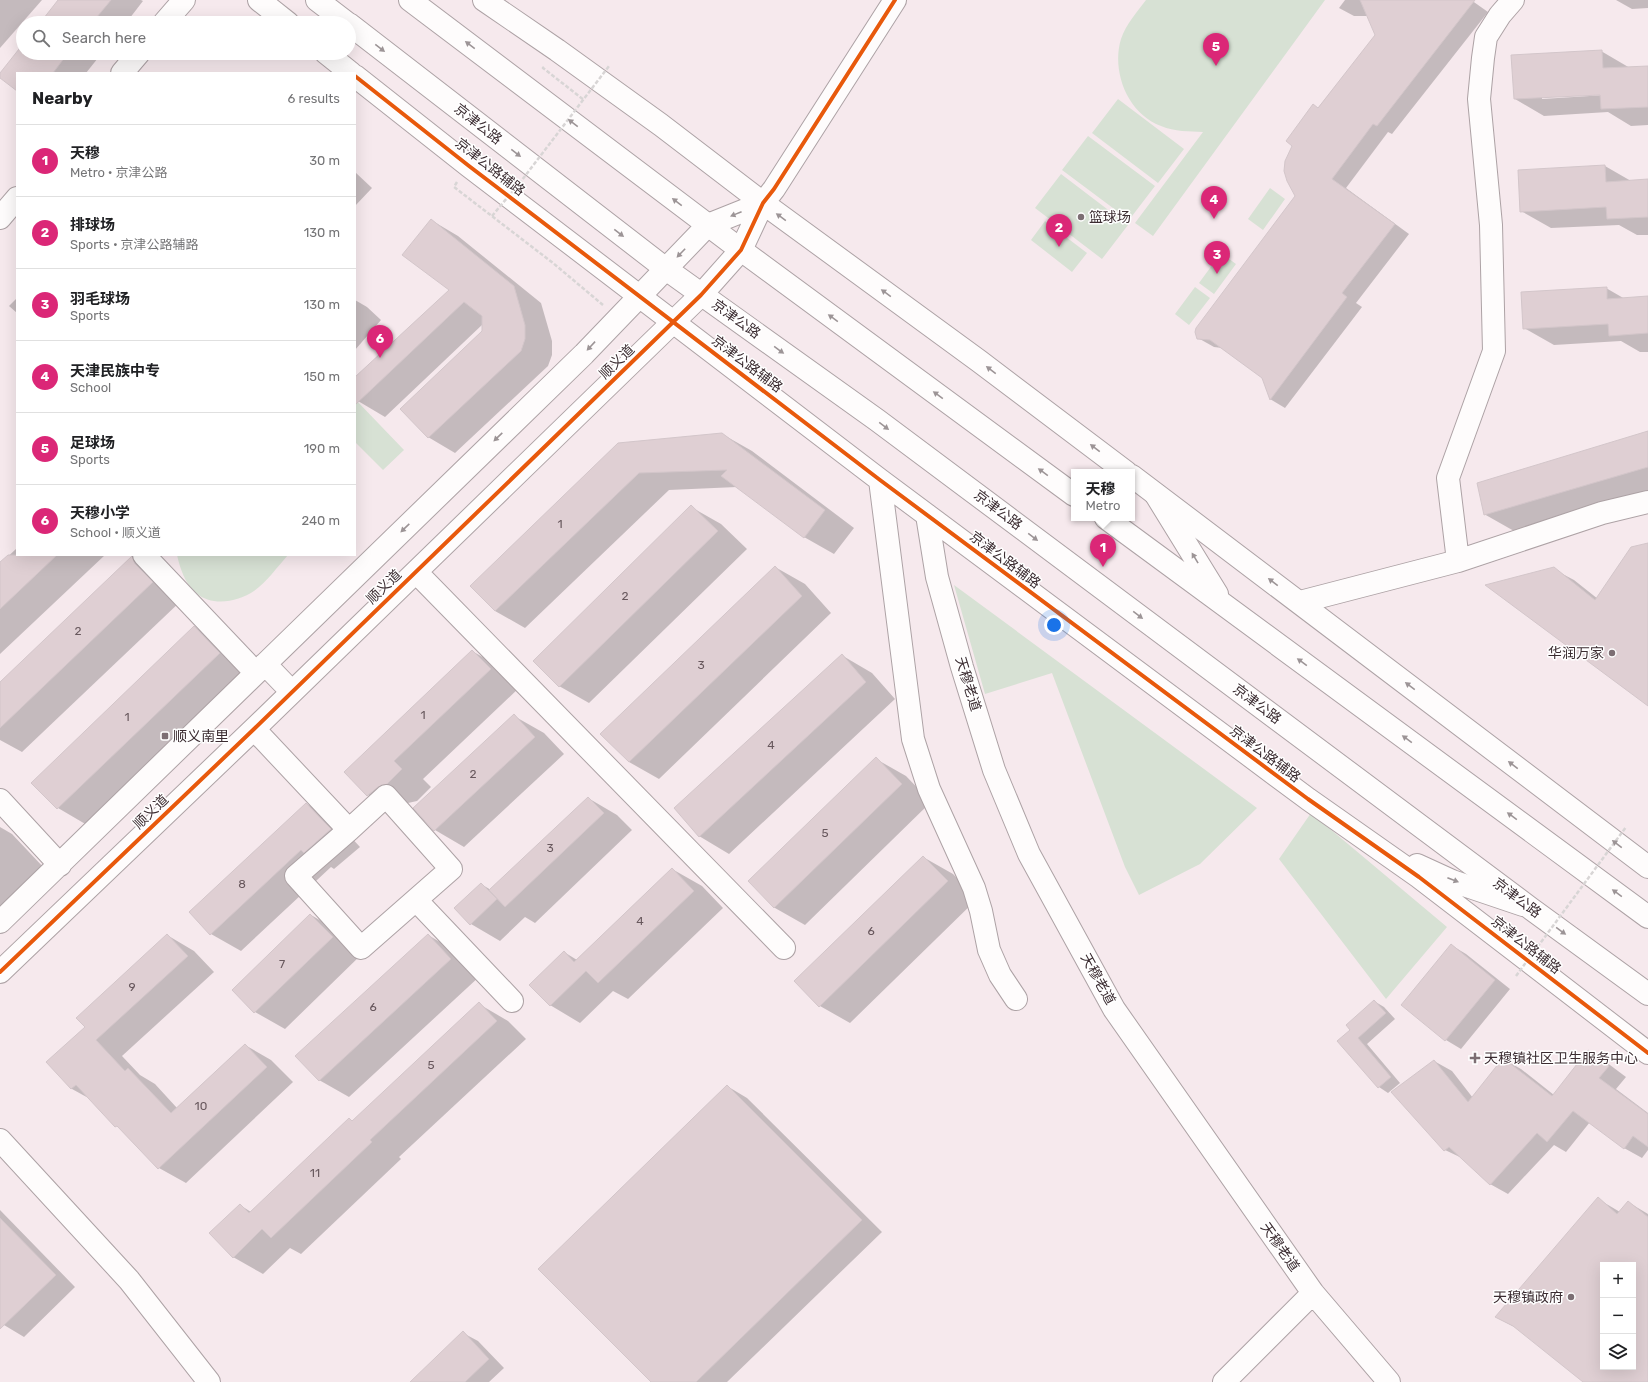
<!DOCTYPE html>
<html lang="en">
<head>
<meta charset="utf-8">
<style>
	body { margin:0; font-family:Rubik,"Noto Sans SC",sans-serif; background:#f6f6f6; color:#202124 }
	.controls { position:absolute; right:12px; bottom:12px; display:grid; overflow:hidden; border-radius:0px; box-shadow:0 4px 16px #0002 }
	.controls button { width:36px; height:36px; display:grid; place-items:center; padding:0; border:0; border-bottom:1px solid #e0e0e0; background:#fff; color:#202124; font:20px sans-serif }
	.you { position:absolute; left:1054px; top:625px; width:14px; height:14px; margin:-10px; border:3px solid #fff; border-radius:50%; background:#1a73e8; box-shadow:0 0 0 6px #1a73e833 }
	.badge { display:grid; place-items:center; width:26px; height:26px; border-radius:50%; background:#db2777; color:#fff; font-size:13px; font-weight:700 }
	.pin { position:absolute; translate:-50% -33px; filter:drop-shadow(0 1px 2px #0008) }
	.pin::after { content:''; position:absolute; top:21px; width:14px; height:12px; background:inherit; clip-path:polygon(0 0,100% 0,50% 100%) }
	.popup { position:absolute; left:1071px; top:469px; width:64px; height:52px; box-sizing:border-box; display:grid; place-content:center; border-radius:0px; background:#fff; filter:drop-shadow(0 1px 3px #0005); font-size:13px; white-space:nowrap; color:#757577 }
	.popup b { font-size:15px; color:#202124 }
	.popup::after { content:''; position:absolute; left:50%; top:100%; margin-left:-8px; border:8px solid transparent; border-top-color:#fff }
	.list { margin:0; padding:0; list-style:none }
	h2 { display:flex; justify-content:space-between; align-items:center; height:52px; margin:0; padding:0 16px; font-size:17px }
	h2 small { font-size:13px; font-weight:400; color:#757577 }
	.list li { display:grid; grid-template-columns:26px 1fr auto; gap:12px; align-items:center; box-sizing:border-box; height:72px; padding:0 16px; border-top:1px solid #e0e0e0 }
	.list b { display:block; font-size:15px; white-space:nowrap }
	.list p { margin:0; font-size:13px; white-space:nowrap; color:#757577 }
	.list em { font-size:13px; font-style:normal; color:#757577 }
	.icon { flex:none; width:22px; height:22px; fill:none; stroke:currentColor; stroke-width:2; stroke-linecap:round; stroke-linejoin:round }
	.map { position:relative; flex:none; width:1648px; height:1382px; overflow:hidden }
	.search { position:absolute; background:#fff; box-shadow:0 4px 16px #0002; left:16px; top:16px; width:340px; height:44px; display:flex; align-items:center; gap:10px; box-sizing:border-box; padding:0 14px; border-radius:22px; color:#757577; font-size:15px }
	.panel { position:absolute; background:#fff; box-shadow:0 4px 16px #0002; left:16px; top:72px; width:340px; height:484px; border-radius:0px }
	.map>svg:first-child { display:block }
	.green { fill:#d7e1d4 }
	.shadow { fill:#0003; fill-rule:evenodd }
	.building { fill:#dfcfd3; stroke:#d3c6ca; fill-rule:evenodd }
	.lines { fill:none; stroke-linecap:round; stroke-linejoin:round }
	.minor-casing { stroke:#ada2a5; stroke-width:24 }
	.highway-casing { stroke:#ada2a5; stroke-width:24 }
	.path { stroke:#d8d5d5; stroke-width:2.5; stroke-dasharray:4 2; stroke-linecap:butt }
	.minor { stroke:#fefcfc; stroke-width:22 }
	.highway { stroke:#fefcfc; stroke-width:22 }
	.path-bridge { stroke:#d8d5d5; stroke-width:2.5; stroke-dasharray:4 2; stroke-linecap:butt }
	.cycleway-casing { stroke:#fff; stroke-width:6 }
	.cycleway { stroke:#e8590c; stroke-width:4 }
	.oneway { fill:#9c9496 }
	.poi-dot { fill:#7c6e73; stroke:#fff; stroke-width:1.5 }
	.labels { text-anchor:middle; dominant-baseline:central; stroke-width:3; stroke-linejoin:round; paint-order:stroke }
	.number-label { font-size:12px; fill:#68585d }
	.street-label { font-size:14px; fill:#3b2c31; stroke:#fff }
	.poi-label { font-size:14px; fill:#3b2c31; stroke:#fff; text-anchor:start }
</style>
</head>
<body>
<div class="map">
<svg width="1648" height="1382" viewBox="0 0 1648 1382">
	<rect width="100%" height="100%" fill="#f6e9ed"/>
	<!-- green -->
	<path class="green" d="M 1146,0 L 1325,0 L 1153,236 L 1135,223 L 1203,132 C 1189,131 1175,132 1161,126 C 1128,114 1111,72 1121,39 C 1126,24 1137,12 1146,0 Z
		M 1118,99 L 1184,149 L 1158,183 L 1092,133 Z
		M 1088,136 L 1155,186 L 1129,220 L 1062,170 Z
		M 1061,174 L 1128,225 L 1102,259 L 1035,208 Z
		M 1270,188 L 1285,199 L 1263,230 L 1248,219 Z
		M 1045,221 L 1087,253 L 1072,272 L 1031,240 Z
		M 1221,253 L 1236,264 L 1214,294 L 1199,283 Z
		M 1195,287 L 1210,298 L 1189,325 L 1175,314 Z
		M 355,399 L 404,450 L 383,470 L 355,442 Z
		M 177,555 L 288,555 C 278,566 266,583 254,591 C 238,602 212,607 196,593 C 185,584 180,568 177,555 Z
		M 954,585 L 1257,808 L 1200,864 L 1139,895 L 1125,867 L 1052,673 L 985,694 Z
		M 1311,813 L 1447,927 L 1386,999 L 1279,859 Z"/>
	<!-- shadow -->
	<path class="shadow" d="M 0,0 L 42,0 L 0,48 Z
		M 59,0 L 141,0 L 143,1 L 126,23 L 41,23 Z
		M 1345,0 L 1471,0 L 1488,12 L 1392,134 L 1388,132 L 1346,188 L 1409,234 L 1356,303 L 1362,307 L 1285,408 L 1270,399 L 1263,378 L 1222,348 L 1214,347 L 1198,338 L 1296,196 L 1318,108 L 1377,35 L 1368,16 L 1354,16 L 1339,8 Z
		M 1616,0 L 1648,0 L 1648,8 L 1632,9 Z
		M 23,45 L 23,53 L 102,53 L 86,73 L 17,73 L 17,90 L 0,76 L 0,74 Z
		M 1601,51 L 1630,68 L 1648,67 L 1648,125 L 1631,126 L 1608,112 L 1544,116 L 1515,99 ZM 1605,93 L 1605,95 L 1542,99 L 1542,97 Z
		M 1605,166 L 1631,181 L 1648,180 L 1648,235 L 1637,235 L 1619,225 L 1551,228 L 1521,211 Z
		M 355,172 L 372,188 L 355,206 Z
		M 431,220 L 458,236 L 541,303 L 552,341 L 552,355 L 548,366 L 455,453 L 428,437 L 483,331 L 483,324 L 385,417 L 358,401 L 355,398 L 355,378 L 450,290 Z
		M 1606,288 L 1625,299 L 1648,297 L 1648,352 L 1640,352 L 1621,341 L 1554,345 L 1524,328 Z
		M 17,298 L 17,313 L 9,306 Z
		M 355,300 L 367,307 L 381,320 L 355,350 Z
		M 1648,432 L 1648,493 L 1514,531 L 1484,514 Z
		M 722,434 L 752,451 L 854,528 L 834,554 L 804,537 L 737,487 L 669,490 L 525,628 L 495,611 L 619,444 Z
		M 691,507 L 721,524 L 747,549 L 589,703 L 559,686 Z
		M 1648,544 L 1648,705 L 1553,569 L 1574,580 L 1598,599 Z
		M 17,548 L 17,555 L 105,555 L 0,654 L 0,564 Z
		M 132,557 L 161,574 L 182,600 L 22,752 L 0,740 L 0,683 Z
		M 775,567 L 805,584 L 831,613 L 659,779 L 629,762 Z
		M 194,627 L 224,644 L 249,670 L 87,825 L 58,808 Z
		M 472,651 L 502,668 L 520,687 L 423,779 L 431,787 L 417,801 L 408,803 L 397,813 L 368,795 L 345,772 Z
		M 843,656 L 872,673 L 895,699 L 729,854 L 699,836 Z
		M 514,716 L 544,733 L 564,754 L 464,847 L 435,830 Z
		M 876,759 L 906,776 L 931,802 L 805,925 L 775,908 L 749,881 Z
		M 588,798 L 617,815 L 632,830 L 535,923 L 525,917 L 500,941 L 471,924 L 481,884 L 491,890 Z
		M 307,804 L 336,821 L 360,847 L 334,869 L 331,867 L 241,951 L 211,934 Z
		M 0,827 L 12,834 L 45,869 L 0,912 Z
		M 923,857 L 953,874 L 977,899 L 850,1023 L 820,1006 Z
		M 672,869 L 702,886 L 723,908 L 628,999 L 613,991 L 580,1023 L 550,1005 L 564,952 L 577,960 Z
		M 311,915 L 340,932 L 362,954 L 285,1029 L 255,1012 L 233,990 Z
		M 167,935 L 194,951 L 214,972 L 122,1056 L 140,1075 L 155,1084 L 177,1108 L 245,1045 L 271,1060 L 293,1082 L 186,1183 L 159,1168 L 92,1100 L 72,1089 L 48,1062 L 86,1027 Z
		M 428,935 L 457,952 L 480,976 L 349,1097 L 319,1080 Z
		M 1451,945 L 1466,954 L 1510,989 L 1461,1049 L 1446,1040 Z
		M 1374,1001 L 1384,1007 L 1395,1019 L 1367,1044 L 1400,1083 L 1388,1093 L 1379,1087 L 1351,1030 Z
		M 479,1004 L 508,1021 L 526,1039 L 399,1157 L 401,1159 L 301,1254 L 290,1248 L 263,1274 L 233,1257 L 240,1205 L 251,1212 L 349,1119 L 353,1121 Z
		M 1588,1051 L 1606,1062 L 1626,1077 L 1616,1089 L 1648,1113 L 1648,1150 L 1642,1158 L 1624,1148 L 1590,1122 L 1566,1152 L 1554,1145 L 1508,1194 L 1490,1184 L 1464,1159 L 1445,1150 L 1434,1061 L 1452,1071 L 1473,1098 L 1503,1059 L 1521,1069 L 1554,1095 Z
		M 727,1086 L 747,1098 L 882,1232 L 727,1382 L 652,1382 Z
		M 1598,1199 L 1620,1212 L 1628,1202 L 1648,1214 L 1648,1382 L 1584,1382 L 1518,1329 L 1496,1317 ZM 1603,1265 L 1633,1265 L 1633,1367 L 1603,1367 Z
		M 0,1210 L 75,1287 L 24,1337 L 4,1325 L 0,1321 Z
		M 463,1333 L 478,1341 L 504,1368 L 489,1382 L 412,1382 Z"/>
	<!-- building -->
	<path class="building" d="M 58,0 L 111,0 L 92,23 L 40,23 Z
		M 1360,0 L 1475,0 L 1377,126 L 1373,124 L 1332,179 L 1395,224 L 1342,293 L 1347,297 L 1270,400 L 1262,378 L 1210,340 L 1197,339 L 1195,332 L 1196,328 L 1295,196 L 1287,181 L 1284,171 L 1285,161 L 1292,146 L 1286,141 L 1313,104 L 1318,108 L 1375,35 Z
		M 23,44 L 23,53 L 68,53 L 53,73 L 17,73 L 17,91 L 0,78 L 0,73 Z
		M 1602,50 L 1603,68 L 1648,66 L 1648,107 L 1601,109 L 1600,95 L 1514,99 L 1511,55 Z
		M 1605,165 L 1606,182 L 1648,179 L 1648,217 L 1607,219 L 1606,207 L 1520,212 L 1518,170 Z
		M 431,219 L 514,286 L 525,325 L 525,339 L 521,351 L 428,438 L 400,409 L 482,331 L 482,316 L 464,302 L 355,405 L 355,377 L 449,290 L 402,255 Z
		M 1607,287 L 1607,299 L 1648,296 L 1648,333 L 1609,336 L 1608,324 L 1523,329 L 1521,292 Z
		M 1648,431 L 1648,467 L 1484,515 L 1477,483 Z
		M 722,433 L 825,510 L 804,538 L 721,476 L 727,470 L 639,473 L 495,611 L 470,586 L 618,443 Z
		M 691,505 L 718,531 L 559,687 L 533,661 Z
		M 1648,543 L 1648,706 L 1485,585 L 1554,567 L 1595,600 L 1631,547 Z
		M 8,555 L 57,555 L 0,609 L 0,562 Z
		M 132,556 L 135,564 L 153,582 L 0,728 L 0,682 Z
		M 775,566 L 802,596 L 629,762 L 600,734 Z
		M 194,626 L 220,653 L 57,809 L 31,783 Z
		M 472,650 L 491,669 L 394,761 L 402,769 L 387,784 L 378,787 L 367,796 L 344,772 Z
		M 842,654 L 866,682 L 699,837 L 674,808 Z
		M 514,714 L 535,737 L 434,831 L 413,808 Z
		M 876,757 L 902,784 L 774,908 L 748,881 Z
		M 588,797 L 604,813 L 505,907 L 489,890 Z
		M 306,803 L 331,829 L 304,853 L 301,850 L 210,935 L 189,912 Z
		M 923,856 L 948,881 L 819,1007 L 794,981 Z
		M 672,868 L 694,891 L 598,983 L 586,971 L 550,1006 L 529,985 L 564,951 L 574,962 Z
		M 481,883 L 497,899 L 470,925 L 454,908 Z
		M 310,914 L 333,937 L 254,1013 L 232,990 Z
		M 167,934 L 188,956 L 96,1040 L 125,1071 L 128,1068 L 171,1113 L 245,1044 L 267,1067 L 158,1169 L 117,1126 L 115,1127 L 76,1085 L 71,1089 L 46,1062 L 85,1027 L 76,1018 Z
		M 428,934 L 451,959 L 319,1081 L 295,1056 Z
		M 1451,944 L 1495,980 L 1445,1041 L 1401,1005 Z
		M 1374,1000 L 1386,1013 L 1358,1038 L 1391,1077 L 1378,1088 L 1337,1041 L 1350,1030 L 1346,1025 Z
		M 479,1002 L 497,1021 L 370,1140 L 372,1142 L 271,1238 L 262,1229 L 233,1258 L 209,1233 L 240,1204 L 249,1213 L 349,1118 L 352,1121 Z
		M 1588,1050 L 1609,1066 L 1599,1078 L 1648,1114 L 1648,1147 L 1633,1136 L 1624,1149 L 1573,1111 L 1547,1142 L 1537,1133 L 1490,1185 L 1449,1147 L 1444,1151 L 1391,1092 L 1434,1060 L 1468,1102 L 1503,1058 L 1552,1096 Z
		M 727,1085 L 862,1220 L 696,1382 L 651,1382 L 538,1269 Z
		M 1598,1197 L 1617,1214 L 1628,1201 L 1648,1217 L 1648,1382 L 1583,1382 L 1513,1326 L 1495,1317 ZM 1603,1265 L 1633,1265 L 1633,1367 L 1603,1367 Z
		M 0,1218 L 56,1275 L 0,1329 Z
		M 463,1331 L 489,1359 L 465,1382 L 410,1382 Z"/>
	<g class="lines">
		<defs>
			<path id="minor" d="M 259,0 L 288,23
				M 484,0 L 557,50 L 661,125 L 763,203 L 979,361 L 1126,472
				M 164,23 L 184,0
				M 326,53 L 351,73
				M 122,73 L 139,53
				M 355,76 L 469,166 L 880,480 L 1308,799 L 1419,877 L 1648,1053
				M 0,218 L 17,198
				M 1132,476 L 1648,867
				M 880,480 L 913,739 L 929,789 L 974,888 L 981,911 L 989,950 L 1000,975 L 1016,999
				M 927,515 L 937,577 L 962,667 L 994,770 L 1029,854 L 1114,1009 L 1313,1293 L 1389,1382
				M 144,555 L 256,673
				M 1458,561 L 1448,478 L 1494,351 L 1491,225 L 1479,99 L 1483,58 L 1486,37 L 1500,15 L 1513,0
				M 416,572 L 784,948
				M 1300,602 L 1458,561 L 1602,513 L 1648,502
				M 265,664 L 292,692
				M 254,729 L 349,830 L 296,876 L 361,948 L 451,869 L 386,796 L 349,830
				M 0,800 L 60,865
				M 1417,865 L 1452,881 L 1523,905
				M 416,900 L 512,1001
				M 0,922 L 584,354 L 708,225 L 763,203
				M 0,972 L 254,729 L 701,295 L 741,250 L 763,203 L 774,189 L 895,0
				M 0,1140 L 129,1280 L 209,1382
				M 1224,1382 L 1313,1293"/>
			<path id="highway" d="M 317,0 L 347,23
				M 410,0 L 741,250 L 1074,495
				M 349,24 L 666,269 L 877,420 L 1530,908 L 1648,994
				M 1156,495 L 1217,594
				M 1106,518 L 1648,917"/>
		</defs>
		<!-- minor casing -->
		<use href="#minor" class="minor-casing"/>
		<!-- highway casing -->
		<use href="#highway" class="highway-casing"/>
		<!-- path -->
		<path class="path" d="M 544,67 L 543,68 L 584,100
			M 457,182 L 454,187 L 553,263 L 603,305"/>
		<!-- minor -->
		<use href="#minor" class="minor"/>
		<!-- highway -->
		<use href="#highway" class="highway"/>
		<!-- path-bridge -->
		<path class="path-bridge" d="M 492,216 L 522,180 L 609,66
			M 1516,976 L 1626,827"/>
		<defs>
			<path id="cycleway" d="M 355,76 L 469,166 L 880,480 L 1308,799 L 1419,877 L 1648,1053
				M 0,972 L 254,729 L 701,295 L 741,250 L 763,203 L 774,189 L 895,0"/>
		</defs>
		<!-- cycleway casing -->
		<use href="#cycleway" class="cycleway-casing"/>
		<!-- cycleway -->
		<use href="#cycleway" class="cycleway"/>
	</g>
	<!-- one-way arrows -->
	<defs><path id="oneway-solid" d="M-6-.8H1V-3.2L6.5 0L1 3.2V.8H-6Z"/></defs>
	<g class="oneway">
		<use href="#oneway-solid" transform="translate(470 45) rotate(-143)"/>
		<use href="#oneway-solid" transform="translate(380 48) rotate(38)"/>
		<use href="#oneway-solid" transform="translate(573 123) rotate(-143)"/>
		<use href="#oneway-solid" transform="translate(516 153) rotate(38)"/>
		<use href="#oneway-solid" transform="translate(677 202) rotate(-143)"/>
		<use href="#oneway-solid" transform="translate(736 214) rotate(158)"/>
		<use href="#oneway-solid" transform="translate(781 217) rotate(-144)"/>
		<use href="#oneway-solid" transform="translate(619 233) rotate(38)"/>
		<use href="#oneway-solid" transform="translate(681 253) rotate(134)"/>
		<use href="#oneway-solid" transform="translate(886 293) rotate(-144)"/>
		<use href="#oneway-solid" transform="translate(833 318) rotate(-144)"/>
		<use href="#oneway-solid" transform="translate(591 346) rotate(133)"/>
		<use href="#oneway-solid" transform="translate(779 350) rotate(36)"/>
		<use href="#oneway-solid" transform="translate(991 370) rotate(-143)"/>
		<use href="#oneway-solid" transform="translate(938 395) rotate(-144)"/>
		<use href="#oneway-solid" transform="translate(884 426) rotate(37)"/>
		<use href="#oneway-solid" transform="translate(498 437) rotate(136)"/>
		<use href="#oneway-solid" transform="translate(1095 448) rotate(-143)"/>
		<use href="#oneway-solid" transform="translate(1043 472) rotate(-144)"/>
		<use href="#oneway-solid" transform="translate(405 528) rotate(136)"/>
		<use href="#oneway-solid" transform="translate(1033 537) rotate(37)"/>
		<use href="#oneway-solid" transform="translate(1195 558) rotate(-121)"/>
		<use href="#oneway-solid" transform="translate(1273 582) rotate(-143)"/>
		<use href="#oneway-solid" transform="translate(1138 615) rotate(37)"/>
		<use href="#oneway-solid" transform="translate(1302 662) rotate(-144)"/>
		<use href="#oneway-solid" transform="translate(1410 686) rotate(-143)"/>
		<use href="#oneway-solid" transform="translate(1407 739) rotate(-144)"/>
		<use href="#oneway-solid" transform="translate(1513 765) rotate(-143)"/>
		<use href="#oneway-solid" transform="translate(1512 816) rotate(-144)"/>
		<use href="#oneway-solid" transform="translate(1617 844) rotate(-143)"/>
		<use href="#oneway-solid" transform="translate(1453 880) rotate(21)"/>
		<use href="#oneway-solid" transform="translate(1617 893) rotate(-144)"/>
		<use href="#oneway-solid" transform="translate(1561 931) rotate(36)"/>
	</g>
	<!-- markers -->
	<g class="poi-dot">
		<circle cx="1081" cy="217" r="4"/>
		<circle cx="1612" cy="653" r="4"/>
		<rect x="161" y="732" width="8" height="8" rx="2"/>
		<path d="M1473 1052h4v4h4v4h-4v4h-4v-4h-4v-4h4z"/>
		<circle cx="1571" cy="1297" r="4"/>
	</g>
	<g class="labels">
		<!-- number labels -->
		<g class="number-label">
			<text x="560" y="524">1</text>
			<text x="625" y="596">2</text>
			<text x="78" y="631">2</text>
			<text x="701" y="665">3</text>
			<text x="423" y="715">1</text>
			<text x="127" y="717">1</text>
			<text x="771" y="745">4</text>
			<text x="473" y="774">2</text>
			<text x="825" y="833">5</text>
			<text x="550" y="848">3</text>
			<text x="242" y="884">8</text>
			<text x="640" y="921">4</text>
			<text x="871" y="931">6</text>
			<text x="282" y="964">7</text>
			<text x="132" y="987">9</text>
			<text x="373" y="1007">6</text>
			<text x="431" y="1065">5</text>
			<text x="201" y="1106">10</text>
			<text x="315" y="1173">11</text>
		</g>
		<!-- street labels -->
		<g class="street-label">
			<text transform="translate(478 124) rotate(38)">京津公路</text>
			<text transform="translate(490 167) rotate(38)">京津公路辅路</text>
			<text transform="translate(736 319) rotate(36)">京津公路</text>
			<text transform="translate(617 362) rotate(-44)">顺义道</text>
			<text transform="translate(747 364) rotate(37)">京津公路辅路</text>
			<text transform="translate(998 510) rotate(37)">京津公路</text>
			<text transform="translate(1005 560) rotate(37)">京津公路辅路</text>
			<text transform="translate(384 587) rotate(-44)">顺义道</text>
			<text transform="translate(968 684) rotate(73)">天穆老道</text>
			<text transform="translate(1257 704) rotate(37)">京津公路</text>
			<text transform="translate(1265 754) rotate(37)">京津公路辅路</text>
			<text transform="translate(151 812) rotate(-44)">顺义道</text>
			<text transform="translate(1517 898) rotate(37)">京津公路</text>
			<text transform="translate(1526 945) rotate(38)">京津公路辅路</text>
			<text transform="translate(1098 979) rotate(61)">天穆老道</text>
			<text transform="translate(1280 1247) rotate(55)">天穆老道</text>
		</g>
		<!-- poi labels -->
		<g class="poi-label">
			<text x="1089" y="217">篮球场</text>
			<text x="1604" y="653" text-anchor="end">华润万家</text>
			<text x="173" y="736">顺义南里</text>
			<text x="1484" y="1058">天穆镇社区卫生服务中心</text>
			<text x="1563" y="1297" text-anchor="end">天穆镇政府</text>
		</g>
	</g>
</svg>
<div class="controls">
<button>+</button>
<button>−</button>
<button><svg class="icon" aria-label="layers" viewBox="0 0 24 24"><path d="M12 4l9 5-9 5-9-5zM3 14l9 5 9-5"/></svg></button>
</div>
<div class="you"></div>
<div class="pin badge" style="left:1103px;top:567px">1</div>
<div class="popup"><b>天穆</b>Metro</div>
<div class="pin badge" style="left:1059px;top:247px">2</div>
<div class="pin badge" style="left:1217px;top:274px">3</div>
<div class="pin badge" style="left:1214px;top:219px">4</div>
<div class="pin badge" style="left:1216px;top:66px">5</div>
<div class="pin badge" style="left:380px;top:358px">6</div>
<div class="search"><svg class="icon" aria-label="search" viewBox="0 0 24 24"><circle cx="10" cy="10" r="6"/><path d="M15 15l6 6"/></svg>Search here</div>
<section class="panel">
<h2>Nearby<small>6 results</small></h2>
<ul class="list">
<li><span class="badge">1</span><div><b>天穆</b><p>Metro · 京津公路</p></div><em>30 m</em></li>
<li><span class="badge">2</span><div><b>排球场</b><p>Sports · 京津公路辅路</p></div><em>130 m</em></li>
<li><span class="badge">3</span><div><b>羽毛球场</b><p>Sports</p></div><em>130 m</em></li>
<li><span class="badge">4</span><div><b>天津民族中专</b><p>School</p></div><em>150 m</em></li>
<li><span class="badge">5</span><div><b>足球场</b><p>Sports</p></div><em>190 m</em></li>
<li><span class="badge">6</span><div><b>天穆小学</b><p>School · 顺义道</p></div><em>240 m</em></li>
</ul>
</section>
</div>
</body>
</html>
